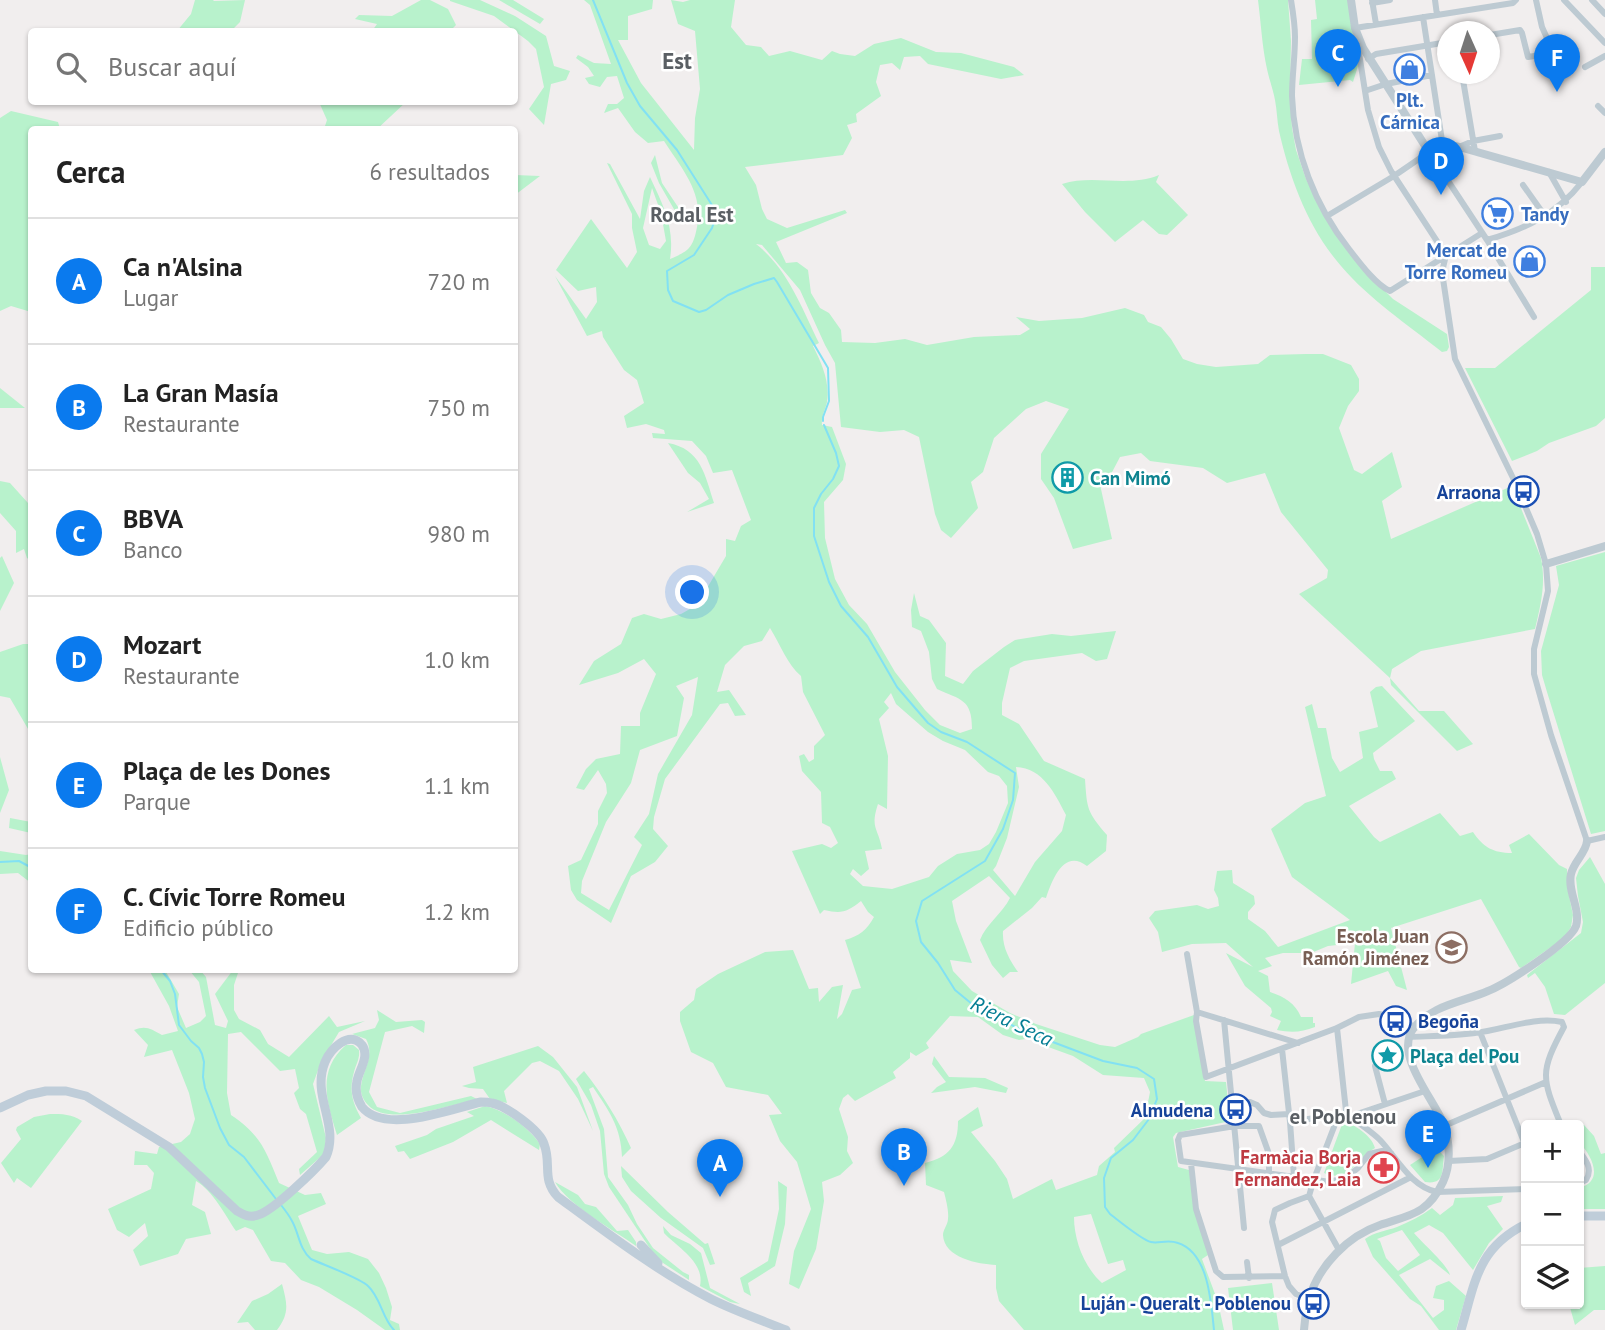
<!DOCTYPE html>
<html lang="es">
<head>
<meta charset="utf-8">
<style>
	body { margin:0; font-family:"PT Sans",sans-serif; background:#f6f6f6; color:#222 }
	.controls { position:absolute; right:21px; bottom:21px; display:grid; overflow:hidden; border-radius:7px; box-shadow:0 2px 5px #0004 }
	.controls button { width:63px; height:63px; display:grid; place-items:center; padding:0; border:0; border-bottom:2px solid #e0e0e0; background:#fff; color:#222; font:35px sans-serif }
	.compass { position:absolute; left:1437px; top:21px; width:63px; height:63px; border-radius:50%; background:#fff; box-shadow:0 2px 5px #0004; rotate:177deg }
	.you { position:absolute; left:693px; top:593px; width:24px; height:24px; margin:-18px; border:5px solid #fff; border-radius:50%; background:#1a73e8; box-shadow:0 0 0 10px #1a73e833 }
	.badge { display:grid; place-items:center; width:46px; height:46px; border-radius:50%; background:#0a7aee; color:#fff; font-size:23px; font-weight:700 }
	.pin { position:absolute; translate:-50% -58px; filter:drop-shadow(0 2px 4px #0008) }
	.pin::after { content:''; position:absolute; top:37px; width:24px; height:21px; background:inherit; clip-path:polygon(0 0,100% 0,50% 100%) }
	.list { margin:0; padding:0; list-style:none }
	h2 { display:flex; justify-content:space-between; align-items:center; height:91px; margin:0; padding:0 28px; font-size:30px }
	h2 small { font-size:23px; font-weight:400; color:#767676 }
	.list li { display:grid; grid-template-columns:46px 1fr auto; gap:21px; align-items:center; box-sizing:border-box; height:126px; padding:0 28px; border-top:2px solid #e0e0e0 }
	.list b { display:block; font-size:26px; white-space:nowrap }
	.list p { margin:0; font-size:23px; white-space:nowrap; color:#767676 }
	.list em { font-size:23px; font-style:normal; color:#767676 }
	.icon { flex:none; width:38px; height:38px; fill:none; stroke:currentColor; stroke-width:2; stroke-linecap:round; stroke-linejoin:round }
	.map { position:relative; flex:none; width:1605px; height:1330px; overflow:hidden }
	.search { position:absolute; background:#fff; box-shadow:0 2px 5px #0004; left:28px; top:28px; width:490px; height:77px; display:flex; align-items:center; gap:18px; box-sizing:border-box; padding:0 24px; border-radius:7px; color:#767676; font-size:26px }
	.panel { position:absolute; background:#fff; box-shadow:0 2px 5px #0004; left:28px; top:126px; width:490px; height:847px; border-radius:7px }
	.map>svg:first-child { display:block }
	.green { fill:#b8f2cc; fill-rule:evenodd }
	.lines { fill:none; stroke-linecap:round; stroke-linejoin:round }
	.stream { stroke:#82e1f3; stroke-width:2 }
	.minor { stroke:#bdcad2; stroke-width:6 }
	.tertiary { stroke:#bdcad2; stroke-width:8 }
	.secondary { stroke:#bfcdd9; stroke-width:9 }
	.labels { text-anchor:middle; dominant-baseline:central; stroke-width:5; stroke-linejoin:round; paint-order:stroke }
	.shop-label { font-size:19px; font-weight:bold; fill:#366cbe; stroke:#fff }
	.culture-label { font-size:19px; font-weight:bold; fill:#0d838f; stroke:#fff; text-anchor:start }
	.transit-label { font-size:19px; font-weight:bold; fill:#164399; stroke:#fff; text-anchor:end }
	.education-label { font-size:19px; font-weight:bold; fill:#785e54; stroke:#fff; text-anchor:end }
	.health-label { font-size:19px; font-weight:bold; fill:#be3a42; stroke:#fff; text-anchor:end }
	.neighbourhood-label { font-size:21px; font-weight:bold; fill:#5a5f64; stroke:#fff }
	.water-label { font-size:21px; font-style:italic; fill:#047d93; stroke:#fff }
	.quarter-label { font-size:23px; font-weight:bold; fill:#5a5f64; stroke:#fff }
</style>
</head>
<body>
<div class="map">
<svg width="1605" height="1330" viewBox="0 0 1605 1330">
	<rect width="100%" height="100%" fill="#f1eeee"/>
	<!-- green -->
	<path class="green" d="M 195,0 L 213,0 L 214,1 L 245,0 L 240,22 L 231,31 L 177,31 L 191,14 Z
		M 421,0 L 430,0 L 448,9 L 456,25 L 450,31 L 372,31 L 377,24 L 355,19 L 359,15 L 392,16 Z
		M 450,0 L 480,0 L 515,16 L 546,36 L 554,66 L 570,71 L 566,80 L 551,84 L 544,125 L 529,109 L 544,87 L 536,49 L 528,41 L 494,16 L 450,1 Z
		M 499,0 L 513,0 L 544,19 L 540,24 Z
		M 584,0 L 653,0 L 652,9 L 628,16 L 628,40 L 618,40 L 641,83 L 694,150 L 695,118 L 700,89 L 695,31 L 678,24 L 671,0 L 683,2 L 690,0 L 735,0 L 731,27 L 746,45 L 761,47 L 769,56 L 790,51 L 822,60 L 832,51 L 840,54 L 855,56 L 874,44 L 901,38 L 936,52 L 961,53 L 1014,67 L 1024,75 L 1001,79 L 928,64 L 920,56 L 904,57 L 900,70 L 892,63 L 880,65 L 876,82 L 881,96 L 856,114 L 857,122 L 847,125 L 852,138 L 843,155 L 745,167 L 756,185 L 762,209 L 767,219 L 787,228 L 845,210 L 847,213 L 776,242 L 786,263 L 797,262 L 808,270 L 811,293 L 820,308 L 829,313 L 841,330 L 842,342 L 875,343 L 905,339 L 927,345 L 974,337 L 1020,335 L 1030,329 L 1016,317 L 1039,321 L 1082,318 L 1125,308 L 1144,315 L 1148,322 L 1161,327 L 1171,339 L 1183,359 L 1197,364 L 1216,367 L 1258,364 L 1270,355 L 1306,354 L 1323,354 L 1351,365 L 1359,379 L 1359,391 L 1348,406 L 1339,428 L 1354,470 L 1362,474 L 1392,452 L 1402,487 L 1382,501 L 1391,539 L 1512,486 L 1541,558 C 1546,583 1541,604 1535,629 L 1421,651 L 1392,669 L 1390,678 L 1419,711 L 1444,711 L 1473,744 L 1457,751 L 1391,685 L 1390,678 L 1299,594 L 1327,578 L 1328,570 L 1281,512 L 1265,473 L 1227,483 L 1203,468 L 1150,461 L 1141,453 L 1120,457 L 1110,476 L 1099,480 L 1112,539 L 1073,549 L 1054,498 L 1041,479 L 1041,454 L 1069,409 L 1046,401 L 1026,409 L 994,438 L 983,472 L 971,482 L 978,508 L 951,538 L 941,530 L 935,514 L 919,437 L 904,430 L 880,432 L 841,427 L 835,363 L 825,345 L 800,290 L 762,245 L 756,244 C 787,268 802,308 819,343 L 813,346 C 822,364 830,382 827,402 C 825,411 821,416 822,425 L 832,427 L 846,464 L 843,480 L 824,502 L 825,538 L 835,579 L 849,605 L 867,624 L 895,672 L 925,710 L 940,725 L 960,733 L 972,729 C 972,699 961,700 937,689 L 932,679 L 929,652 L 921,631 L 912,627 L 911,610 L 914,593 L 920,616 L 929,620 L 946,643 L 945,676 L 963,684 L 973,671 L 1004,647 L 1015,640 L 1052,634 L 1071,636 L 1116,631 L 1107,659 L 1096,661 L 1082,653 L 1024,661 L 1010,668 L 1002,703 L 1002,715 L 1019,724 L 1044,761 L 1085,779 C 1087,809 1087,812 1107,835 L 1106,851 L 1087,866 C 1064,848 1052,880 1046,898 L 1042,897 L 1032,908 L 1003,931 C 1002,947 1009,959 1018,972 L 1010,972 L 1003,978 L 992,965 L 980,940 C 986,924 1002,914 1010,898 L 989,876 L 952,901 L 956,921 L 972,963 L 950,960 L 953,971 L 972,991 L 1010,1013 L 1036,1024 L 1100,1045 L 1115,1047 L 1138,1037 L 1141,1034 L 1194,1015 L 1205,1081 L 1226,1082 L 1230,1121 L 1176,1133 L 1173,1137 L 1178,1167 L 1189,1170 L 1208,1255 L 1202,1259 L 1218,1302 L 1224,1330 L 1024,1330 L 999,1301 L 996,1288 L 996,1265 C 978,1264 944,1258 943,1235 C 943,1230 948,1224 948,1219 C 949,1211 946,1200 944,1192 L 926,1185 L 925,1163 C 949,1157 958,1146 958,1121 L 978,1107 L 983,1126 L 971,1132 L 995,1161 L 1007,1179 L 1013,1199 L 1052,1179 L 1056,1190 L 1097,1175 L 1099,1166 L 1115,1152 L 1114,1148 L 1145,1118 L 1150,1092 L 1144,1078 L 1103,1075 L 1073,1056 L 1040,1044 L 1032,1038 L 1019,1040 L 1003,1035 L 978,1017 L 950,1016 L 926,1043 L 929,1048 L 916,1056 L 910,1052 L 910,1058 L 893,1072 L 896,1078 L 855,1101 L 848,1094 L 843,1098 L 839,1109 L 848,1137 L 847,1151 L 853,1163 L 840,1175 L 822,1182 L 824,1201 L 816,1249 L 799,1289 L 789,1284 L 794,1251 L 811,1209 L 797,1162 L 780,1141 L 769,1115 L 782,1114 L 768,1095 L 726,1087 L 713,1063 L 691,1052 L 680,1021 L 680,1012 L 694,1000 L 696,989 L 718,974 L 765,952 L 793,950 L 809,989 L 818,988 L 819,1002 L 832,987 L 843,985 L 837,1019 L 842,1014 L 852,990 L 861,988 L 845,940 C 859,936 867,930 874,917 L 868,912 L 861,901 C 847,912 842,914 824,910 L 820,914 L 792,851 L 822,844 L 831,848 L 838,843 L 830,827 L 822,823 L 821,792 L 802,771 L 799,756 L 804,754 L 809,762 L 814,759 L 814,746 L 825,735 L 803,692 L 801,676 C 787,664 780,644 770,628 L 762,641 L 744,646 L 725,665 L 717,692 L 729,690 L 746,715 L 735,716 L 728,703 L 720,704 L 665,779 L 654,817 L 653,829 L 668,846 L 655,862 L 631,876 L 611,923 L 577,900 L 571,890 L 568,866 L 581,860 L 598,824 L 598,811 L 607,793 L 606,784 L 598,770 L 584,790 L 576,788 L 586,769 L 596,759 L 620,754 L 621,726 L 640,726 L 640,713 L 656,674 L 644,659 L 618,673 L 579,685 L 594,661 L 621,644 L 632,618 L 644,614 L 661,619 L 681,614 L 697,605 L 726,556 L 726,539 L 735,541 L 741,526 L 751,520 L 732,470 L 713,473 L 706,456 L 692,441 L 653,438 L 652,433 L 665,434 L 664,430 L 646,424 L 627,428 L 624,416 L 644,403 L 637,380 L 624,370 L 603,337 L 602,331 L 587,336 L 555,276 L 586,319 L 597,302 L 596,287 L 578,291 L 556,270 L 591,219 L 627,268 L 637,252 L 632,228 L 632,214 L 607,163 L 610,164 L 640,219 L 644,191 L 650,177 C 663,205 675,227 670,259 C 689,251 693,248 697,227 C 704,193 682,169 664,141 L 648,143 L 635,132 L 618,108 L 604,113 L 608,104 L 617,104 L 624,98 L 617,76 L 607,77 L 600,87 L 589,84 L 585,78 L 594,76 L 588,67 L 576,58 L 578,55 L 594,63 L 611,64 L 590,5 ZM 652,188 L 661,213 L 666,241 L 660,249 L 649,245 L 643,228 ZM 698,677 L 692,715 L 658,774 L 649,814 L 634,837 L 642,845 L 609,910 L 581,893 L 582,881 L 606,822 L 631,783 L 640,750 L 677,736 L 684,698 L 676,686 ZM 891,693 L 896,704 L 928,732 L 943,741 L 965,750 L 988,772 L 999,776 L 1007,786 L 1008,803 L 996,832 L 989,844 L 980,850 L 957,854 L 938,866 L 929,877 L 892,889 L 863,886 L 850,874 L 853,869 L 861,876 L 869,869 L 865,851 L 882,849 C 878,827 870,829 878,804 L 887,809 L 888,756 L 879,719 L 889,708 L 884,702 ZM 1016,767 C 1043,768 1055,794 1066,815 L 1062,831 L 1035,862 L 1015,896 L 993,870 L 996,866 L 1007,838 L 1019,787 ZM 1091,1214 L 1108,1264 L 1123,1260 L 1126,1270 L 1102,1283 C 1084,1267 1074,1240 1074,1217 Z
		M 1258,0 L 1288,0 L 1291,41 L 1290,97 L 1292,128 L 1296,150 L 1306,179 L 1331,228 L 1375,281 L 1393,299 L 1447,334 L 1449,347 L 1447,351 L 1442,352 C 1407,324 1370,300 1341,266 C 1308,228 1290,179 1279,131 C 1277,121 1277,110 1275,100 C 1273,89 1269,79 1267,69 C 1262,46 1261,23 1258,0 Z
		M 1315,0 L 1348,0 L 1358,66 L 1353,82 L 1350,80 L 1299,85 L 1302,59 L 1312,59 L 1311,20 L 1317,19 Z
		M 319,102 L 406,102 L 376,130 L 324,129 L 327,120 Z
		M 11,111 L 58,122 L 60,129 L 32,130 L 31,312 L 11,306 L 0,311 L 0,118 Z
		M 655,155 L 662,183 L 680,210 L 675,211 L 659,183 L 651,163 Z
		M 514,175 L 515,175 L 540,176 L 515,195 Z
		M 1159,175 L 1156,182 L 1188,215 L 1167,235 L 1159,234 L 1143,220 L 1115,242 L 1085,212 L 1062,184 C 1093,174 1128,188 1159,175 Z
		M 1591,267 L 1605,267 L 1605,418 L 1596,426 L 1549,443 L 1537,451 L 1512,461 L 1465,368 L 1495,368 L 1591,290 Z
		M 0,388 L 25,408 L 0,408 Z
		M 668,443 C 701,449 705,475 714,503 L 687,512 L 709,499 L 700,483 L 688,473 Z
		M 0,481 L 10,483 L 28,503 L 31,511 L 31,561 L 27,558 L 24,549 L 16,553 L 16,531 L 0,513 Z
		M 1605,552 L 1605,831 L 1591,834 L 1547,692 L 1542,675 L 1541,651 L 1559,585 L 1556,566 Z
		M 2,556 L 14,583 L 0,611 L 0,558 Z
		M 23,644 L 31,644 L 31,734 L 10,698 L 0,696 L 0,652 Z
		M 1382,686 L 1415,721 L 1373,753 L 1374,759 L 1380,771 L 1392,771 L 1396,779 L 1349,806 L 1374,837 L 1380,842 L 1440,813 L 1460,836 L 1473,832 C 1483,847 1493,853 1512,853 L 1509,845 L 1529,834 L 1559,865 L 1567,869 L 1567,886 L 1573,915 L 1571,927 L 1564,938 L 1521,968 L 1519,967 L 1481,899 L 1391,928 L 1407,990 L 1396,986 L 1388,971 L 1351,984 L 1355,943 L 1328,946 L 1311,953 L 1283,953 L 1265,958 L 1272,966 L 1258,971 L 1268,976 L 1270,992 C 1285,997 1295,1003 1301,1017 L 1313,1017 L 1313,1023 L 1315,1023 L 1315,1027 C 1302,1032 1292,1033 1277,1030 L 1281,1021 L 1270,1016 L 1272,1012 L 1271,1008 L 1245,986 L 1226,953 L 1253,967 L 1226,943 L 1192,944 L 1162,952 L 1158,932 L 1149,918 L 1155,911 L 1197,905 L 1208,909 L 1219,906 L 1218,898 L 1214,890 L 1217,871 L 1232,870 L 1233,883 L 1254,896 L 1255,904 L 1248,912 L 1248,919 L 1265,931 L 1278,947 L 1350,920 L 1292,877 L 1271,829 L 1305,803 L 1326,796 L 1305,707 L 1312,704 L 1318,728 L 1326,728 L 1332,758 L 1340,772 L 1363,758 L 1359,732 L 1378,727 L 1370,692 L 1376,687 Z
		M 0,757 L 9,790 L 0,813 Z
		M 10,818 L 31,822 L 31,833 L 9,828 Z
		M 0,851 L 26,855 L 31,854 L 31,883 L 18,873 L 0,874 Z
		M 1590,857 L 1605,884 L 1605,983 L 1565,1015 L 1554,1014 L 1545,987 L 1535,973 L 1528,978 L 1527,975 L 1581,933 L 1583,922 L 1578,896 L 1576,878 L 1579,870 Z
		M 149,970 L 165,970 L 179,994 L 177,1007 L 186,1028 L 200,1022 L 206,1016 L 199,982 L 189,970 L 200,970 L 206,977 L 215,1025 L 226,1028 L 228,1021 L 215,994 L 233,970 L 239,970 L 234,985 L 234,1010 L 239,1019 L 260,1030 L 268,1044 L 289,1057 L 329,1016 L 337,1027 L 365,1021 L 339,1032 L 321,1062 L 313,1084 L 326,1138 L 324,1154 L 300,1175 L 299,1169 L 317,1152 L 306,1114 L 300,1109 L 294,1093 L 299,1088 L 295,1069 L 280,1071 L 241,1032 L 228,1034 L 227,1093 L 231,1115 C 261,1135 266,1151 279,1183 L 305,1195 L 321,1193 L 326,1204 L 298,1216 L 312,1250 L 327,1254 L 349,1252 L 368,1259 L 379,1273 L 386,1288 L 392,1307 L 390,1320 L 399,1324 L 400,1330 L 385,1330 L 357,1310 L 319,1287 L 301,1280 L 285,1263 L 271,1261 L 253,1230 L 245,1227 L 236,1231 C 225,1215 213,1191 196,1181 L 192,1205 L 205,1212 L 211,1234 L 186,1239 L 178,1254 L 140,1266 L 133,1250 L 148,1236 L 145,1223 L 129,1237 L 117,1230 L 108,1209 L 151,1189 L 154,1173 L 147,1165 L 134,1165 L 135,1151 L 157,1154 L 159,1147 L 181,1142 L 190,1134 L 195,1119 L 189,1093 L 172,1050 L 144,1057 L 148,1045 L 134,1030 C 146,1025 151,1029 162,1035 L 178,1031 L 169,1006 Z
		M 377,1010 L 396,1022 L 422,1020 L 425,1022 L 424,1033 L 412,1026 L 385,1032 L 369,1092 L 377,1107 L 400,1113 L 471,1096 L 477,1099 C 451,1105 388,1127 368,1105 C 363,1100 360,1093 361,1086 C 363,1069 375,1056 366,1039 L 352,1034 L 375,1028 L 379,1020 Z
		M 346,1045 L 353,1045 L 359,1050 C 360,1059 356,1064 354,1072 C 349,1090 352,1102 361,1118 L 337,1135 C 327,1103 316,1071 346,1045 Z
		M 538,1046 L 553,1057 L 577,1087 L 593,1131 L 578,1099 L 559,1071 L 540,1061 L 532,1063 L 504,1091 L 507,1103 L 490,1099 L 483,1089 L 469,1088 L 462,1086 L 476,1082 L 473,1067 Z
		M 934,1056 L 949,1077 L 985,1078 L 1008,1088 L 1006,1093 L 975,1087 L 931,1093 L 937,1087 L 946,1082 L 932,1064 Z
		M 584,1071 C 603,1095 619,1121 631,1148 L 622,1157 C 621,1127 609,1111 593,1087 L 589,1089 L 604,1129 L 608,1177 L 628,1205 L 637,1224 L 653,1248 L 683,1272 L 689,1275 L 689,1280 L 657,1259 L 609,1187 L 604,1174 L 600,1131 L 591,1105 L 576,1079 Z
		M 485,1106 C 505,1110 528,1127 540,1144 L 539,1150 L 491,1120 L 453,1142 L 410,1159 L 404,1151 L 398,1152 L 395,1146 L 427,1135 L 436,1129 L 474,1116 L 467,1112 Z
		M 50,1114 C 62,1114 72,1114 82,1121 L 31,1188 L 17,1178 L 14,1183 L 1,1163 L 21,1139 L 16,1130 L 17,1127 L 34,1117 Z
		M 1344,1119 C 1355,1127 1371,1134 1375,1148 C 1357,1158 1350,1184 1324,1173 Z
		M 1584,1125 L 1594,1136 L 1601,1154 L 1605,1153 L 1605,1209 L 1579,1209 L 1579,1188 C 1605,1181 1592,1156 1579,1142 L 1579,1126 Z
		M 1436,1148 L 1444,1156 C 1442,1171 1445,1185 1425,1182 L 1410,1165 Z
		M 621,1166 L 668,1212 L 705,1244 L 708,1243 L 715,1264 L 710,1265 L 703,1248 L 661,1218 L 631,1191 L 622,1177 Z
		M 778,1181 L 787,1187 L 785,1224 L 775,1266 L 748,1283 L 751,1296 L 744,1292 L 740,1278 L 768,1261 L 779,1209 Z
		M 555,1182 L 578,1195 L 585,1204 L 596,1207 L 617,1231 L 628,1230 L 636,1242 L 636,1246 C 612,1229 569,1206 555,1182 Z
		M 1503,1196 L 1501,1202 L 1487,1206 L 1503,1229 L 1489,1243 L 1473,1270 L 1443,1233 L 1429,1225 L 1414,1233 C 1423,1244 1447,1264 1450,1275 L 1430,1259 L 1399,1275 L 1433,1318 L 1444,1310 L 1444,1300 L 1433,1298 L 1436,1286 L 1449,1281 L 1466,1296 L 1456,1330 L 1439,1330 L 1421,1306 L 1410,1299 L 1373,1257 L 1365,1239 C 1374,1232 1386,1231 1397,1227 C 1409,1222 1421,1216 1432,1208 L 1440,1215 L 1453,1205 L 1455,1198 ZM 1402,1230 L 1420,1255 L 1398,1271 L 1386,1258 L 1380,1241 L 1377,1239 Z
		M 663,1226 L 671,1235 L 690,1244 L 701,1253 L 710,1288 L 740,1304 L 730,1302 L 700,1286 C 705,1262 678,1248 664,1233 Z
		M 1605,1266 L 1605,1310 L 1594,1310 L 1575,1325 L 1569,1304 L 1579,1304 L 1579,1268 Z
		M 1272,1283 L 1279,1330 L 1233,1330 L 1228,1288 Z
		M 282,1284 C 287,1303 290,1313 277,1330 L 255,1330 L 248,1322 L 237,1323 L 252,1301 L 268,1294 Z"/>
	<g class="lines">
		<!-- stream -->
		<path class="stream" d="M 593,0 L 627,83 L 640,106 L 677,150 L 717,213 L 712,228 L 694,255 L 667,271 L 668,290 L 673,301 L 699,312 L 706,310 L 728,295 L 754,284 L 774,278 L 777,282 L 828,368 L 829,401 L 823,417 L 823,421
			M 824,425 L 836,453 L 839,466 L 833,479 L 821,494 L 814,508 L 814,536 L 829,582 L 841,606 L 868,637 L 897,687 L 928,723 L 941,732 L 967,742 L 1015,773 L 1013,800 L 1003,829 L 985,861 L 922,901 L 916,921 L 921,942 L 938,963 L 955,990 L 972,1004 L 1021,1030 L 1103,1061 L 1137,1068 L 1154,1079 L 1157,1099 L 1149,1119 L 1133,1140 L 1111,1158 L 1104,1178 L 1105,1207 L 1110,1214 C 1118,1220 1142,1240 1151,1242 C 1159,1244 1167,1239 1178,1243 C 1209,1253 1211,1303 1214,1330
			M 0,862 L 19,861 L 32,868
			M 161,970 L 170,981 L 175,994 L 179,1025 L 191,1041 L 199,1048 L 202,1054 L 204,1062 L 203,1077 L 205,1088 L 220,1128 L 229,1145 L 244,1157 L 276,1199
			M 281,1205 C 285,1210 289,1215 292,1221 C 299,1233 299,1249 311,1259 C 324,1265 360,1278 368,1286 C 381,1298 382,1318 394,1330"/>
		<!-- minor -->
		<path class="minor" d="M 1291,0 C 1293,12 1295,25 1295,37 C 1295,57 1292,77 1292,96 C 1294,152 1315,206 1349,249 C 1359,262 1376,285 1390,291 L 1482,233
			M 1372,0 L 1376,24
			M 1435,0 L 1437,15
			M 1564,0 L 1605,43
			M 1592,0 L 1605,14
			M 1372,3 L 1390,0
			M 1423,17 L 1443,147
			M 1490,35 L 1520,30 L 1522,33 L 1528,57 L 1547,54 L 1551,52 L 1551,47 L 1542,27 L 1536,0
			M 1368,59 L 1376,54 L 1448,42
			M 1585,67 L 1605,56
			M 1462,74 L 1475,151
			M 1365,91 L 1386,84 L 1432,75
			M 1598,106 L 1605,113
			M 1459,147 L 1473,141 L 1500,136
			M 1549,172 L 1566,202
			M 1523,185 L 1545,216
			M 1327,216 L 1394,176 L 1429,152 L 1487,240 L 1534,317
			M 1487,240 C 1525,229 1557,214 1582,182
			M 1446,255 L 1442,272 L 1455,359 L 1514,480 L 1537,534 L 1546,564 L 1548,591 L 1534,649 L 1534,674 L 1551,735 L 1587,841 L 1605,837
			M 1446,255 L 1391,171 L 1379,147 L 1368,110 L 1355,28 L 1513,3 L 1516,0
			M 1187,954 L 1197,1012 L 1298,1043
			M 1197,1012 L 1196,1021 L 1206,1077 L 1337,1028 L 1359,1017 L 1379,1014 L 1400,1018 L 1414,1027
			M 1224,1020 L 1244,1228
			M 1337,1028 L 1346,1111 C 1355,1122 1370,1130 1380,1140 C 1397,1158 1411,1187 1437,1192 L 1526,1189
			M 1480,1032 L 1526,1147
			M 1409,1037 C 1431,1036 1453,1036 1475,1033 C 1503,1030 1534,1016 1562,1022 L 1564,1027 C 1539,1073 1542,1078 1561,1125
			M 1282,1049 L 1290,1122 L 1294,1177
			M 1375,1066 L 1385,1104
			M 1233,1103 L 1250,1102 L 1257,1105 L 1264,1113 L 1271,1115 L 1289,1114
			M 1351,1116 L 1425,1091
			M 1290,1122 L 1339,1114 L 1314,1179 L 1309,1196
			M 1444,1126 L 1546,1082
			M 1579,1151 C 1586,1160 1593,1169 1586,1180 L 1579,1183
			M 1449,1161 L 1487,1159 L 1525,1143
			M 1191,1163 L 1196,1209 L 1216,1271 L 1223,1277 L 1285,1276
			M 1269,1174 L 1269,1154 L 1259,1126 L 1235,1126 L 1180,1135 L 1178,1140 L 1181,1161 L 1330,1182 L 1347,1177 L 1358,1168 L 1369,1154 L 1382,1151 L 1391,1153
			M 1309,1196 L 1339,1250
			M 1278,1245 L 1411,1177
			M 1247,1262 L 1249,1278
			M 1309,1299 L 1296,1294 L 1289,1286 L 1285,1276 L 1272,1222 L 1275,1210 L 1290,1203 L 1309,1196"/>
		<!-- tertiary -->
		<path class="tertiary" d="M 1351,0 L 1355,28 L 1363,48 L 1429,152 L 1443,147 L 1456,146 L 1582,182 L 1605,152
			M 1546,564 L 1605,546
			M 1304,1330 C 1305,1320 1306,1308 1309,1299 C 1319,1265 1348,1236 1380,1225 C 1410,1215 1428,1214 1443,1182 C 1451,1165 1450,1142 1444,1125 C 1435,1100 1394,1056 1413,1029 C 1431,1005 1463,1002 1488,991 C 1506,984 1570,943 1576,926 C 1581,909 1567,891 1571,874 C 1574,861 1586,853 1587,841"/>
		<!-- secondary -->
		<path class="secondary" d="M 0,1108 L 28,1095 L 46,1091 L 66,1091 L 86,1096 L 169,1147 L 237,1211 C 244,1215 249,1218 258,1215 C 273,1211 315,1170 326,1157 C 340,1125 311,1096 325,1062 C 330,1050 349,1029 362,1045 C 370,1056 359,1070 357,1081 C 355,1090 357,1099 362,1107 C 385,1135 450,1109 481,1102 C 485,1102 488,1102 492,1103 C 506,1106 540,1130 544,1144 C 552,1164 541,1179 558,1197 C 607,1233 657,1271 711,1299 C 735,1311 761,1320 786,1330
			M 1579,1216 L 1605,1216
			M 641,1245 L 658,1263
			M 1461,1330 C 1475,1283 1477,1248 1526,1224"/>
	</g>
	<!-- icons -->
	<defs>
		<symbol id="shop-ring" viewBox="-11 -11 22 22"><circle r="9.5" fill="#fff" stroke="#3f7fe0" stroke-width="1.5"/><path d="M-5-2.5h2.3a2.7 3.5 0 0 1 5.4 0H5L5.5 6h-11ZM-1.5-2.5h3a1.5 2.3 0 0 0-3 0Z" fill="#3f7fe0"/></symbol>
		<symbol id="supermarket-ring" viewBox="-11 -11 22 22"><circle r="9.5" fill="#fff" stroke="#3f7fe0" stroke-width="1.5"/><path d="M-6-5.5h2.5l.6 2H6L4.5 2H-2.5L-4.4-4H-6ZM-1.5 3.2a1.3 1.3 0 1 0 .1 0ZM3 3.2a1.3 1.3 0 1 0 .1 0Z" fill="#3f7fe0"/></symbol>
		<symbol id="building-ring" viewBox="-11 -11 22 22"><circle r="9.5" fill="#fff" stroke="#0f9aa8" stroke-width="1.5"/><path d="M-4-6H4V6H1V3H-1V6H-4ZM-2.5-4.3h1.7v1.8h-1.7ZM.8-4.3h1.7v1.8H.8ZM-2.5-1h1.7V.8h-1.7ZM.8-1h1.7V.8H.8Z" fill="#0f9aa8"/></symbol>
		<symbol id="bus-ring" viewBox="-11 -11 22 22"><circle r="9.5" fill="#fff" stroke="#1a4fb4" stroke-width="1.5"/><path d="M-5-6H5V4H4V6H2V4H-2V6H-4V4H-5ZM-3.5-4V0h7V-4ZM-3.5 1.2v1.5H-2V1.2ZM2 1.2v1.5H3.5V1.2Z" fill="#1a4fb4"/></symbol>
		<symbol id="school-ring" viewBox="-11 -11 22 22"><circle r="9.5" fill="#fff" stroke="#8d6e63" stroke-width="1.5"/><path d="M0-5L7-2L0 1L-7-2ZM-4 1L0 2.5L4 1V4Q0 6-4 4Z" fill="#8d6e63"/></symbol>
		<symbol id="sight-ring" viewBox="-11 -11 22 22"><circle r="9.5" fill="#fff" stroke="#0f9aa8" stroke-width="1.5"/><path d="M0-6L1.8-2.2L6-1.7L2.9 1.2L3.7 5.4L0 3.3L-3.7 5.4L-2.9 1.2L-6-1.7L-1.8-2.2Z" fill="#0f9aa8"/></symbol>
		<symbol id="pharmacy-ring" viewBox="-11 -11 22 22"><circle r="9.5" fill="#fff" stroke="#e0444e" stroke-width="1.5"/><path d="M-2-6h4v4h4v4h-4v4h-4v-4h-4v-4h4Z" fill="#e0444e"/></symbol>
	</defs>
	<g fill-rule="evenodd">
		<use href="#shop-ring" x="1392" y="52" width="35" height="35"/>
		<use href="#supermarket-ring" x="1480" y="196" width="35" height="35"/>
		<use href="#shop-ring" x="1512" y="244" width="35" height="35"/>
		<use href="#building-ring" x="1050" y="460" width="35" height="35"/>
		<use href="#bus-ring" x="1506" y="474" width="35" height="35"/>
		<use href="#school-ring" x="1434" y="930" width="35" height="35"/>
		<use href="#bus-ring" x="1378" y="1004" width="35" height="35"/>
		<use href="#sight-ring" x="1370" y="1038" width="35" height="35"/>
		<use href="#bus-ring" x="1218" y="1092" width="35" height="35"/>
		<use href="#pharmacy-ring" x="1366" y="1150" width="35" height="35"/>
		<use href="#bus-ring" x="1296" y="1286" width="35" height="35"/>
	</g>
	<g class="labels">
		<!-- shop labels -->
		<g class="shop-label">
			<text x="1410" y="100">Plt.<tspan x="1410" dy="22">Cárnica</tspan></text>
			<text x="1521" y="214" text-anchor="start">Tandy</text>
			<text x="1507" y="250" text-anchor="end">Mercat de<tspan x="1507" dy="22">Torre Romeu</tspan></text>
		</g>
		<!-- culture labels -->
		<g class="culture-label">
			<text x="1090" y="478">Can Mimó</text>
			<text x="1410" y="1056">Plaça del Pou</text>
		</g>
		<!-- transit labels -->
		<g class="transit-label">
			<text x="1501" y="492">Arraona</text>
			<text x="1418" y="1021" text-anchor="start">Begoña</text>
			<text x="1213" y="1110">Almudena</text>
			<text x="1291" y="1303">Luján - Queralt - Poblenou</text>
		</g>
		<!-- education labels -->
		<g class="education-label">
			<text x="1429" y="936">Escola Juan<tspan x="1429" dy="22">Ramón Jiménez</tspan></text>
		</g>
		<!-- health labels -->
		<g class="health-label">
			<text x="1361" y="1157">Farmàcia Borja<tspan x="1361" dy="22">Fernandez, Laia</tspan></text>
		</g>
		<!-- neighbourhood labels -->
		<g class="neighbourhood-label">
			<text x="692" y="214">Rodal Est</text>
			<text x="1343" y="1116">el Poblenou</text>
		</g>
		<!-- water labels -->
		<g class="water-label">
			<text transform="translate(1012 1021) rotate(26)">Riera Seca</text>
		</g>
		<!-- quarter labels -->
		<g class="quarter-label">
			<text x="677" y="60">Est</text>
		</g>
	</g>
</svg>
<div class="controls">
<button>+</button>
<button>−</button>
<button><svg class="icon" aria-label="layers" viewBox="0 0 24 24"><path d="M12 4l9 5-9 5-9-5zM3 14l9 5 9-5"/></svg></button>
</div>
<svg class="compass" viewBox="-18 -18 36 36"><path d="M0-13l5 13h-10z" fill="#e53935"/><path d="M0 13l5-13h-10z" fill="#767676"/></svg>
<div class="you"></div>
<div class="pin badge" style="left:720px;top:1197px">A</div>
<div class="pin badge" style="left:904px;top:1186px">B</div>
<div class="pin badge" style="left:1338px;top:87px">C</div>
<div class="pin badge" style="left:1441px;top:195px">D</div>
<div class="pin badge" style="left:1428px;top:1168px">E</div>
<div class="pin badge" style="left:1557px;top:92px">F</div>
<div class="search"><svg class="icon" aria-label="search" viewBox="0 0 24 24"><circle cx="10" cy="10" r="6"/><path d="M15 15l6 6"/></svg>Buscar aquí</div>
<section class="panel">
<h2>Cerca<small>6 resultados</small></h2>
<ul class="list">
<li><span class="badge">A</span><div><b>Ca n'Alsina</b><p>Lugar</p></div><em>720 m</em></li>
<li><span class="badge">B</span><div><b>La Gran Masía</b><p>Restaurante</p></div><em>750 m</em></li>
<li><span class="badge">C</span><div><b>BBVA</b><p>Banco</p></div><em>980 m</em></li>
<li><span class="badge">D</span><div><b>Mozart</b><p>Restaurante</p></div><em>1.0 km</em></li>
<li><span class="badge">E</span><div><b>Plaça de les Dones</b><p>Parque</p></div><em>1.1 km</em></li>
<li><span class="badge">F</span><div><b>C. Cívic Torre Romeu</b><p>Edificio público</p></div><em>1.2 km</em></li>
</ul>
</section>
</div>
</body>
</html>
